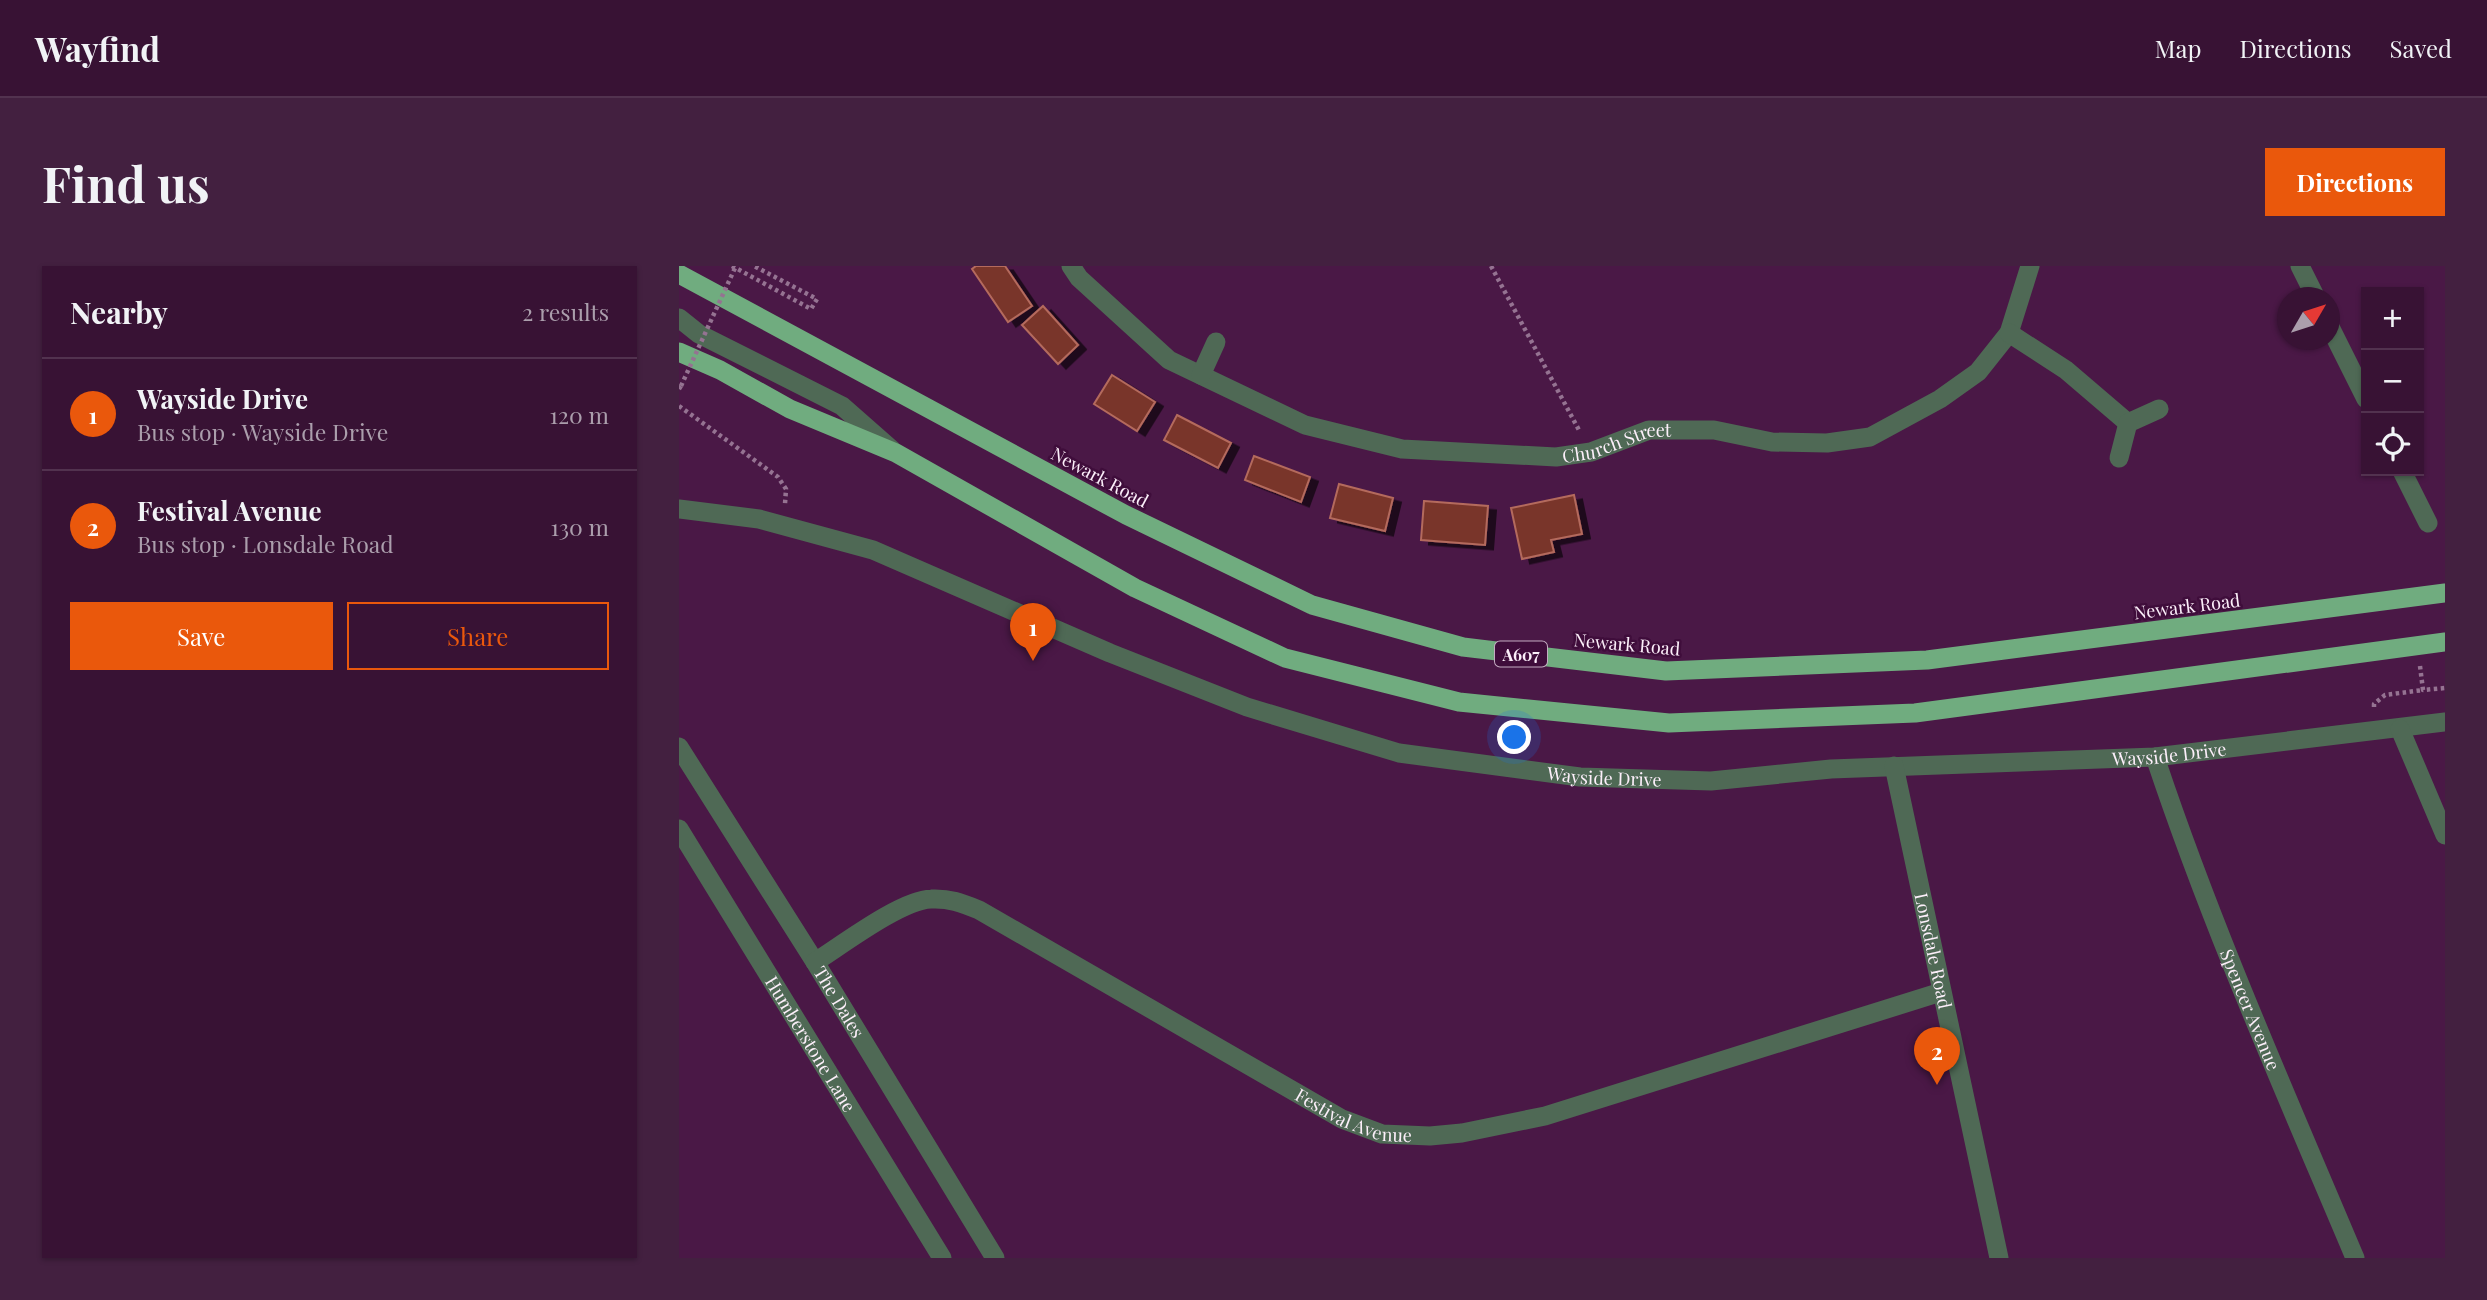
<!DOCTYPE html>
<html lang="en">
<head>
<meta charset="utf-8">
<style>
	body { margin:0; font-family:"Playfair Display",serif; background:#432040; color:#f1f3f6 }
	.controls { position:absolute; right:21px; top:21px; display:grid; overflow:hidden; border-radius:0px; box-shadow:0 2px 5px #0004 }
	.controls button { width:63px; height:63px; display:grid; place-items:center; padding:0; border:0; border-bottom:2px solid #52324f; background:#381234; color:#f1f3f6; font:35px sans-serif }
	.compass { position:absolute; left:1598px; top:21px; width:63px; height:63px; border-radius:50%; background:#381234; box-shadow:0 2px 5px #0004; rotate:51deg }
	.you { position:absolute; left:836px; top:472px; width:24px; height:24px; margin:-18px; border:5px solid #fff; border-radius:50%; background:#1a73e8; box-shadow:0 0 0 10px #1a73e833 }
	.badge { display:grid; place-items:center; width:46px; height:46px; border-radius:50%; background:#ea580c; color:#fff; font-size:23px; font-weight:700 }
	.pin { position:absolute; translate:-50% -58px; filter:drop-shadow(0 2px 4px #0008) }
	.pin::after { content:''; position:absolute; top:37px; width:24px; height:21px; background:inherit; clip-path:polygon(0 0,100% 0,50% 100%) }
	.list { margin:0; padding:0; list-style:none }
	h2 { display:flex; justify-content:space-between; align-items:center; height:91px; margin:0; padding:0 28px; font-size:30px }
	h2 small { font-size:23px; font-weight:400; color:#ab9eac }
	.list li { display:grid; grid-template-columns:46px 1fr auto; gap:21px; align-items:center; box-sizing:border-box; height:112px; padding:0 28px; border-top:2px solid #52324f }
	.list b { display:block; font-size:26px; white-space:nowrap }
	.list p { margin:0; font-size:23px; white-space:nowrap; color:#ab9eac }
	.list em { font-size:23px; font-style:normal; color:#ab9eac }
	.actions { display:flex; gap:14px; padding:21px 28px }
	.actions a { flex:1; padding:16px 0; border:2px solid #ea580c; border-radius:0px; text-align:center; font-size:24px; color:#ea580c }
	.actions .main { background:#ea580c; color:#fff }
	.icon { flex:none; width:38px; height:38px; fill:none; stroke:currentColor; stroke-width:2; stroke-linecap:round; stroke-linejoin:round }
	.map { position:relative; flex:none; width:1766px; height:992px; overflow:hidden; border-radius:0px }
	header { display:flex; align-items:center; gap:42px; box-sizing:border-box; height:98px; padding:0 35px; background:#381234; border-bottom:2px solid #52324f }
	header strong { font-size:33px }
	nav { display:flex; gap:38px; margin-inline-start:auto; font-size:24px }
	.intro { display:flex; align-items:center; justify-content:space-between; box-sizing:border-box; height:168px; padding:0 42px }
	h1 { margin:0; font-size:49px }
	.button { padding:18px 32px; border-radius:0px; background:#ea580c; color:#fff; font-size:24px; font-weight:700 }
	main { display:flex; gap:42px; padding:0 42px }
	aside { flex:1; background:#381234; border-radius:0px; box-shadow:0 2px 5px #0004 }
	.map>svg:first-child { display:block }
	.building { fill:#79352a; stroke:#b46a5d; stroke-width:2; filter:url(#shadow) }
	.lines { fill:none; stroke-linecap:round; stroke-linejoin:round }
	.path { stroke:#957392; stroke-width:4.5; stroke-dasharray:3.5 3.5; stroke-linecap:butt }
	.minor { stroke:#4f6955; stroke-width:19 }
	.tertiary { stroke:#4f6955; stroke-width:19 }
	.trunk { stroke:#70ac7f; stroke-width:19 }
	.path-bridge { stroke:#957392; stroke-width:4.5; stroke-dasharray:3.5 3.5; stroke-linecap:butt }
	.labels { text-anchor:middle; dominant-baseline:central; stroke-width:5; stroke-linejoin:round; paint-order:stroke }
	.shield { fill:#3f0d3b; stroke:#c3abc1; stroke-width:2 }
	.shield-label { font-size:16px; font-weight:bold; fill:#fceffa }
	.street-label { font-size:18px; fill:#fceffa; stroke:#3f0d3b }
</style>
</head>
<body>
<header>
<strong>Wayfind</strong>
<nav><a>Map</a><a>Directions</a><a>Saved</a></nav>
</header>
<div class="intro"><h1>Find us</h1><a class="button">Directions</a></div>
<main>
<aside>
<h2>Nearby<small>2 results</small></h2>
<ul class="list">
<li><span class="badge">1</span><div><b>Wayside Drive</b><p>Bus stop · Wayside Drive</p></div><em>120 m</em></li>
<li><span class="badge">2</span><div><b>Festival Avenue</b><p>Bus stop · Lonsdale Road</p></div><em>130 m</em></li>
</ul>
<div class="actions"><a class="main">Save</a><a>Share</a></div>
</aside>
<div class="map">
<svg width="1766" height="992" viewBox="0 0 1766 992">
	<defs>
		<filter id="shadow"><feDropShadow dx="8" dy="4.5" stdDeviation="0" flood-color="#0009"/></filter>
	</defs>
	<rect width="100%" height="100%" fill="#4a1846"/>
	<!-- building -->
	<path class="building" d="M 297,0 L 326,0 L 353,40 L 329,56 L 293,3 Z
		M 364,40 L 399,79 L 379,98 L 343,59 Z
		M 433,109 L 476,136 L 458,165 L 415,138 Z
		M 498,149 L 552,177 L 539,202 L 485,174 Z
		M 575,190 L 631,211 L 622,236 L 566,214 Z
		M 660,218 L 714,232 L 706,265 L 651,252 Z
		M 895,229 L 903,268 L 872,274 L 875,286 L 843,293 L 832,242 Z
		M 745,235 L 809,240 L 806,279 L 742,274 Z"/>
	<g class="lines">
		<!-- path -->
		<path class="path" d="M 53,0 L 132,43 L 138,33 L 75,0
			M 812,0 L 901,166
			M 0,123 L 2,120
			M 0,140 L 99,211 L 107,223 L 106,238
			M 1741,400 L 1744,424 L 1766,422
			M 1695,441 L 1695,438 L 1706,429 L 1744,424"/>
		<!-- minor -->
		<g class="minor">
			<path id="s1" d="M 392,0 L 400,12 L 490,94 L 626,159 L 723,183 L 877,191 L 912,186 L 970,164 L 1035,164 L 1093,176 L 1148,177 L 1191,171 L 1261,133 L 1299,106 L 1330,67 L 1351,0"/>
			<path d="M 1621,0 L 1637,32"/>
			<path d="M 1650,59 L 1687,133"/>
			<path d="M 1330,67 L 1387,104 L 1449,157"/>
			<path d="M 522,109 L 537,76"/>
			<path d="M 1440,192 L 1449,157 L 1480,143"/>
			<path d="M 1723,205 L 1749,257"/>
			<path id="s2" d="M 0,243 L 80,253 L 194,284 L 431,387 L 568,441 L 720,487 L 901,511 L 1032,515 L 1152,503 L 1476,491 L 1766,456"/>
			<path d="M 1721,463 L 1766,569"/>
			<path id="s3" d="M 0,481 L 136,696 L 316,992"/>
			<path id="s4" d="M 1476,491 C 1533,662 1606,826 1676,992"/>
			<path id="s5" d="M 1215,500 L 1320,992"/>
			<path id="s6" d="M 136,696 C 163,679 222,634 252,633 C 270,632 283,637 300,644 L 663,853 L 703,868 L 751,870 L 783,867 L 866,850 L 1262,726"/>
		</g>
		<!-- tertiary -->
		<g class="tertiary">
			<path d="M 0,52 L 20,68 L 163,140 L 213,184"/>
			<path id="s7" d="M 0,563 L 263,992"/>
		</g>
		<!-- trunk -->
		<path class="trunk" d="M 0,8 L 447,249 L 633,339 L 784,381 L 987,405 L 1248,394 L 1766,327
			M 0,86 L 41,104 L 111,143 L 217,187 L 456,322 L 606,392 L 780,436 L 990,457 L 1236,447 L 1766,376"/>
		<!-- path-bridge -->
		<path class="path-bridge" d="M 2,120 L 56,2"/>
	</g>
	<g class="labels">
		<!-- shield labels -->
		<rect class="shield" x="816" y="375.5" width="52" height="25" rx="5"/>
		<g class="shield-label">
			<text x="842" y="388">A607</text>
		</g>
		<!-- street labels -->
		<g class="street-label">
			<text stroke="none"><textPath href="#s1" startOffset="604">Church Street</textPath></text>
			<text transform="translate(421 211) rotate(28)">Newark Road</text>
			<text transform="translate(1508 340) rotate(-7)">Newark Road</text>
			<text transform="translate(948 378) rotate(5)">Newark Road</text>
			<text stroke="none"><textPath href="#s2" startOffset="1536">Wayside Drive</textPath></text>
			<text stroke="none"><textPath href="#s2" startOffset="970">Wayside Drive</textPath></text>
			<text stroke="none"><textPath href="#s5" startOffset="189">Lonsdale Road</textPath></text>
			<text stroke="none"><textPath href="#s3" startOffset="301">The Dales</textPath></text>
			<text stroke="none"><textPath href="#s4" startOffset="270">Spencer Avenue</textPath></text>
			<text stroke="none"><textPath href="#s7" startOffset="252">Humberstone Lane</textPath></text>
			<text stroke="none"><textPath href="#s6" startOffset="612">Festival Avenue</textPath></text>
		</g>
	</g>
</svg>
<div class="controls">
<button>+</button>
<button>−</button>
<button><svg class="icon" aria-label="locate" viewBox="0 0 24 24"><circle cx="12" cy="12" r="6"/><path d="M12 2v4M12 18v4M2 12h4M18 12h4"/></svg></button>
</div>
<svg class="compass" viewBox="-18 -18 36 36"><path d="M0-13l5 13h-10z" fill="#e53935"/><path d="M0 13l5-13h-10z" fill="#ab9eac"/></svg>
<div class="you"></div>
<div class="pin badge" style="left:354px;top:395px">1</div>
<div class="pin badge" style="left:1258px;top:819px">2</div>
</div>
</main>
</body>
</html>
